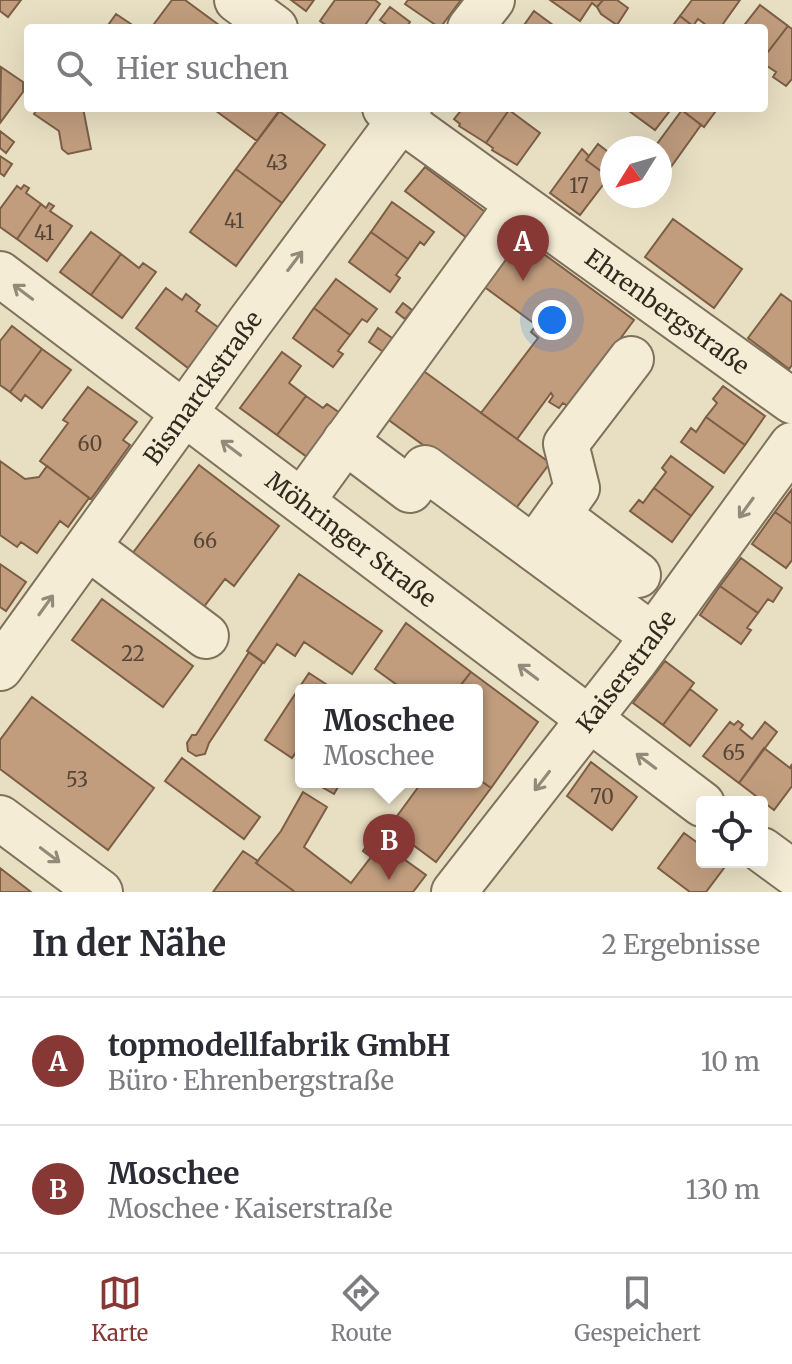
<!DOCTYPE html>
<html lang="de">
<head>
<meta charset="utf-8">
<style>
	body { margin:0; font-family:Merriweather,serif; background:#f7f7f7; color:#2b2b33 }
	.controls { position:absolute; right:24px; bottom:24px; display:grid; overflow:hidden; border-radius:8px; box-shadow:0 8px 32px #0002 }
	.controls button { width:72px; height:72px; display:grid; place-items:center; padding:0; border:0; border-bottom:2px solid #e1e1e2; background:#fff; color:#2b2b33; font:40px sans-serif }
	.compass { position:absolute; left:600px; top:136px; width:72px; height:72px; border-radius:50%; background:#fff; box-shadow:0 8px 32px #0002; rotate:233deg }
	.you { position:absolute; left:552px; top:320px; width:28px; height:28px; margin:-20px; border:6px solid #fff; border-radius:50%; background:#1a73e8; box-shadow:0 0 0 12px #1a73e833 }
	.badge { display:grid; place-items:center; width:52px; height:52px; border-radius:50%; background:#873834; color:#fff; font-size:26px; font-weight:700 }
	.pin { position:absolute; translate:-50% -66px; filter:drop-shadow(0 2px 4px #0008) }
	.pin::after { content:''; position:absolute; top:42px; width:28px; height:24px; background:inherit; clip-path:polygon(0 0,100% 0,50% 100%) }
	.popup { position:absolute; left:295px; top:684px; width:188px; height:104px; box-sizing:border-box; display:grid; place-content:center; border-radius:8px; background:#fff; filter:drop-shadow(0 2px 6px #0005); font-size:26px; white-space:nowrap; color:#7c7c81 }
	.popup b { font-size:30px; color:#2b2b33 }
	.popup::after { content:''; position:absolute; left:50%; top:100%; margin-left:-16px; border:16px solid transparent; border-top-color:#fff }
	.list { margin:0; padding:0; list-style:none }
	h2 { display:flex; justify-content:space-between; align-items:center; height:104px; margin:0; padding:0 32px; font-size:34px }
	h2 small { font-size:26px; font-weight:400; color:#7c7c81 }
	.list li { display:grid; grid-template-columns:52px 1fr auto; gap:24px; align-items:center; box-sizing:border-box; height:128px; padding:0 32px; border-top:2px solid #e1e1e2 }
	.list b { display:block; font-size:30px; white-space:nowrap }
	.list p { margin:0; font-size:26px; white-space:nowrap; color:#7c7c81 }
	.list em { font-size:26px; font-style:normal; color:#7c7c81 }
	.icon { flex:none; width:44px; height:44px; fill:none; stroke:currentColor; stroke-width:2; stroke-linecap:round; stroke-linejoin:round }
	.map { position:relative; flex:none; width:792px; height:892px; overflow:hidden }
	.search { position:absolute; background:#fff; box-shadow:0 8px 32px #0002; left:24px; right:24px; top:24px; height:88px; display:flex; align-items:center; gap:20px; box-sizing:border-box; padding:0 28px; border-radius:8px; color:#7c7c81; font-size:30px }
	.sheet { height:360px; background:#fff }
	nav { display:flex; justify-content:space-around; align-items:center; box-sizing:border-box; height:112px; border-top:2px solid #e1e1e2; background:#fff; font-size:22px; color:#7c7c81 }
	nav a { display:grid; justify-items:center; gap:4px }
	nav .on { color:#873834 }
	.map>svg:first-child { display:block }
	.building { fill:#c19d7e; stroke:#7c5e45; stroke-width:2 }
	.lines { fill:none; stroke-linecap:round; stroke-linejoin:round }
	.minor-casing { stroke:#80715c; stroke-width:48 }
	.minor { stroke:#f4ecd5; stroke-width:44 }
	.oneway { stroke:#938a7a }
	.labels { text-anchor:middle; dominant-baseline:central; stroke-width:8; stroke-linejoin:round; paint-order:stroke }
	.number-label { font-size:20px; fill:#564637 }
	.street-label { font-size:24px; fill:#32291f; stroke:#f0e9d2 }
</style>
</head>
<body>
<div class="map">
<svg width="792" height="892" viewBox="0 0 792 892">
	<rect width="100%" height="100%" fill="#e8dfc3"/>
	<!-- building -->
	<path class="building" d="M 0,0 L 21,0 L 8,17 L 0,11 Z
		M 172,0 L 185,0 L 223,28 L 151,28 Z
		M 291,0 L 314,0 L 306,11 Z
		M 335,0 L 375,0 L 380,4 L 363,28 L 329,28 L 320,21 Z
		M 408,0 L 461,0 L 440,28 L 405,4 Z
		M 550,0 L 603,0 L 597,7 L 592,3 L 580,21 Z
		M 603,0 L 617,0 L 628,8 L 617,25 L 601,14 L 597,7 Z
		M 692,0 L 740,0 L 720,28 L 710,28 L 698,19 L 693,26 L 680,16 Z
		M 760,5 L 788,26 L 764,57 L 764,28 L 742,28 Z
		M 390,7 L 410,22 L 406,28 L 391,28 L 380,20 Z
		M 534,11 L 557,28 L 522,28 Z
		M 116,14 L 131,24 L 129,28 L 106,28 Z
		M 680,16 L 693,26 L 697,28 L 671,28 Z
		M 788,26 L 792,29 L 792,79 L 786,86 L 773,77 L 776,72 L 764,64 L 764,57 Z
		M 1,67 L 23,82 L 23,92 L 0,123 Z
		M 38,108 L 83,108 L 91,149 L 68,154 L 62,149 L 59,131 L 34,114 Z
		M 212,108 L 282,108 L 257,141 Z
		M 463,108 L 505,108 L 509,110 L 486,143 L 459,126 L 460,124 L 454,119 Z
		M 625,108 L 672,108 L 655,130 Z
		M 679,108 L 718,108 L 704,127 Z
		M 509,110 L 540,133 L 517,165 L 492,150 L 493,148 L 486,143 Z
		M 682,110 L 701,125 L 668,171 L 660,165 L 660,148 L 654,148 Z
		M 279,111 L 325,145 L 282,203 L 236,169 Z
		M 0,131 L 14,142 L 6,153 L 0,148 Z
		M 598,144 L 612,155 L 612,173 L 609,177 L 586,160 Z
		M 582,149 L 589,156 L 586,160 L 609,177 L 580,215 L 550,193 Z
		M 0,156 L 12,164 L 4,176 L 0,173 Z
		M 425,167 L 488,214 L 471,241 L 405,191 Z
		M 236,169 L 282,203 L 236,266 L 190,232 Z
		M 24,185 L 29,188 L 26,193 L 41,204 L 17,239 L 0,227 L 0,209 L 17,186 L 21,189 Z
		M 392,202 L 434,232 L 424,245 L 420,242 L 408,259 L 371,232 Z
		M 49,203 L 54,206 L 50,211 L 72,226 L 47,261 L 17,239 L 41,204 L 46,208 Z
		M 673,219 L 742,269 L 714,308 L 645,257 Z
		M 511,230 L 634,320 L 578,396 L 582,416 L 563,403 L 559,408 L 549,402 L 553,396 L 551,393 L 517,439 L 481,413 L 538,338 L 531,332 L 536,325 L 475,280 Z
		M 91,232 L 121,254 L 91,295 L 60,272 Z
		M 371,232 L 408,259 L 396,275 L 400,278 L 390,292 L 349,262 Z
		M 121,254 L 139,268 L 143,263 L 156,272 L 122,318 L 91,295 Z
		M 336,279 L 377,309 L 367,322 L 362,319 L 350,335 L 314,308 Z
		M 166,288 L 182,300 L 186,294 L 200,305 L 196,311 L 219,328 L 188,368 L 136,328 Z
		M 781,294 L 792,302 L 792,365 L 789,369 L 748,338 Z
		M 403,303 L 412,310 L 405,319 L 396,312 Z
		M 314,308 L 350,335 L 338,351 L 343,354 L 333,367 L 293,338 Z
		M 12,326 L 42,349 L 10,392 L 0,385 L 0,341 Z
		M 378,328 L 402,345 L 392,358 L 369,342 Z
		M 42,349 L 71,370 L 42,408 L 25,395 L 21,401 L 10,392 Z
		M 282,352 L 301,366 L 289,383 L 306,396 L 277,435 L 240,408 Z
		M 414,364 L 550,463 L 514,511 L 379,413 Z
		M 723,386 L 765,416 L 745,445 L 706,417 L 717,403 L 713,399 Z
		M 88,387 L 137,422 L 123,440 L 130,445 L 91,499 L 40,461 L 68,423 L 63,420 Z
		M 306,396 L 323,408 L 327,404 L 340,413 L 307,457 L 277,435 Z
		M 706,417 L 745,445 L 724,473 L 681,442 L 691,428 L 696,432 Z
		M 671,456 L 713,487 L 691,516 L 654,488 L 666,472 L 662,468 Z
		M 0,461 L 25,479 L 39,477 L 47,466 L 89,498 L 68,527 L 60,521 L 37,553 L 21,542 L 17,547 L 0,535 Z
		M 199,465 L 279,526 L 234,586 L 225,579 L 203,608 L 132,554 Z
		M 654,488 L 691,516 L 672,542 L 630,511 L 639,500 L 643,503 Z
		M 792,489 L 792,524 L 775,512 Z
		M 775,512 L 792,524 L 792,560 L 786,568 L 752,544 Z
		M 741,558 L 782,588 L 773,602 L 768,599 L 758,613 L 720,586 Z
		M 0,564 L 26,582 L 6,611 L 0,607 Z
		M 299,574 L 382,631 L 352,674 L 304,642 L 295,656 L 277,644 L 264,663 L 247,651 Z
		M 720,586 L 758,613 L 747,628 L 751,630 L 741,644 L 700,615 Z
		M 102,599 L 193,666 L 163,707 L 72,640 Z
		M 406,623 L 471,672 L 457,690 L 404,690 L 375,669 Z
		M 249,652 L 263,662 L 209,743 L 205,754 L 196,756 L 188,751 L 187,743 L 192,735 L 196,735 Z
		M 665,661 L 694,683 L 663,725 L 633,703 Z
		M 471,672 L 538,722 L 491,788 L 477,778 L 477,690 L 457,690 Z
		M 309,673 L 335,690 L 309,690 L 301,685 Z
		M 301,685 L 309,690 L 301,690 L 301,745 L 292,758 L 265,740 Z
		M 690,689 L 717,710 L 690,746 L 663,725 Z
		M 32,697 L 154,788 L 108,850 L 0,769 L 0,740 Z
		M 738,721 L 743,725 L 740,729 L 752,739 L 765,722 L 777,732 L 739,783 L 703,756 L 730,722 L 734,725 Z
		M 764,748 L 790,768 L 792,764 L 792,786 L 774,810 L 739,783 Z
		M 182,758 L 260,817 L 244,839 L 165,781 Z
		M 591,762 L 637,797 L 612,830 L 567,796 Z
		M 477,778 L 491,788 L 436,862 L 389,827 L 422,782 L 477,782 Z
		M 313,782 L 341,782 L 334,794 Z
		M 303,792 L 327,807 L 304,847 L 351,883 L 371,857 L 363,851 L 373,837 L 426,875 L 413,892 L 295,892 L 256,863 L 281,831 Z
		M 684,833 L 702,846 L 702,862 L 727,864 L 706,892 L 690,892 L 658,868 Z
		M 243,851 L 258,861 L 256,863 L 295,892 L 213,892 Z
		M 0,868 L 31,892 L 0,892 Z"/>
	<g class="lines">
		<defs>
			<g id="minor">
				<path d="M 237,0 L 275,28"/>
				<path d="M 470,28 L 492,0"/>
				<path id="s1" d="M 385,108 L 792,401"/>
				<path id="s2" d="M 0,274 L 702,804"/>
				<path d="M 345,441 L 410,490 L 425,468 L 653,636"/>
				<path d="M 302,501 L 518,204"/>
				<path d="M 558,515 L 638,575"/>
				<path d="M 88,547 L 206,636"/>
				<path d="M 534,548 L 577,488 L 566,444 L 631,359"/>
				<path id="s3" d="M 0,668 L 249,323 L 409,108"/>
				<path d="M 0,818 L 100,892"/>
				<path d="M 762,850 L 792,872"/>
				<path id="s4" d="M 454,892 L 634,662 L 792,445"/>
			</g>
		</defs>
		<!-- minor casing -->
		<use href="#minor" class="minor-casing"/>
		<!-- minor -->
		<use href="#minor" class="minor"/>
	</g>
	<!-- one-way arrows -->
	<defs><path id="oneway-shaft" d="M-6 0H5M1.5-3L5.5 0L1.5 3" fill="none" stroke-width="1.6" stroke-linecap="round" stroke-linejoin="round" transform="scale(2)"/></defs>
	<g class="oneway">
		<use href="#oneway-shaft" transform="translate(295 261) rotate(-53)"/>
		<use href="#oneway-shaft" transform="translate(23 292) rotate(-143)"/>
		<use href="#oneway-shaft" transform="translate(231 448) rotate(-143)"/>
		<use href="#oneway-shaft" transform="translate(746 508) rotate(126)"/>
		<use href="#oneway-shaft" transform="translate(46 605) rotate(-54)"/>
		<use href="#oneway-shaft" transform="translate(528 672) rotate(-143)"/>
		<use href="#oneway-shaft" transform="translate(646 761) rotate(-143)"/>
		<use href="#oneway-shaft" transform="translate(542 781) rotate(128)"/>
		<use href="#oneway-shaft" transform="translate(50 855) rotate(37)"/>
	</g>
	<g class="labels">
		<!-- number labels -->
		<g class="number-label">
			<text x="277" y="162">43</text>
			<text x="579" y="185">17</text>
			<text x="234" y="220">41</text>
			<text x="44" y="232">41</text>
			<text x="90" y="443">60</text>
			<text x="205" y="540">66</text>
			<text x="133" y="653">22</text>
			<text x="734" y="752">65</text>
			<text x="77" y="779">53</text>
			<text x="602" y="796">70</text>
		</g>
		<!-- street labels -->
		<g class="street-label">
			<text stroke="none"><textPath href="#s1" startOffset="348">Ehrenbergstraße</textPath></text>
			<text stroke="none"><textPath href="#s3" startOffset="346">Bismarckstraße</textPath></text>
			<text stroke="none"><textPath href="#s2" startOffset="440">Möhringer Straße</textPath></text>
			<text stroke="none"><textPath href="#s4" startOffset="280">Kaiserstraße</textPath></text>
		</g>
	</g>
</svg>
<div class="controls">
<button><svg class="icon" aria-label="locate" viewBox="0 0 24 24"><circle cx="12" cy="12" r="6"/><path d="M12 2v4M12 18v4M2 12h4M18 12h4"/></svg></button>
</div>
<svg class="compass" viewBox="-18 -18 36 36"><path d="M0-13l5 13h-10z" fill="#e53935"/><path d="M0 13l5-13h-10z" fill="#7c7c81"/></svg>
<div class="you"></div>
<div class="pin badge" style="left:523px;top:281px">A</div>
<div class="pin badge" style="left:389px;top:880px">B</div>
<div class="popup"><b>Moschee</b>Moschee</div>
<div class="search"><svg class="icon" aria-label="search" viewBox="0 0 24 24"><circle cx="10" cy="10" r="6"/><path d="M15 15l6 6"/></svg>Hier suchen</div>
</div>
<section class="sheet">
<h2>In der Nähe<small>2 Ergebnisse</small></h2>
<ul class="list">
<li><span class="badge">A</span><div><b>topmodellfabrik GmbH</b><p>Büro · Ehrenbergstraße</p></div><em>10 m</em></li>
<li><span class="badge">B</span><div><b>Moschee</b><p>Moschee · Kaiserstraße</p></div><em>130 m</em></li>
</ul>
</section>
<nav>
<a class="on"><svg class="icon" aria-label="map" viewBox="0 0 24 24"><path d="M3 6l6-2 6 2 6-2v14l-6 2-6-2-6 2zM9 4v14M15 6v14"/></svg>Karte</a>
<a><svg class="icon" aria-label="directions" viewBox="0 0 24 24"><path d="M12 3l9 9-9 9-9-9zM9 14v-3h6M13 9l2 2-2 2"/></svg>Route</a>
<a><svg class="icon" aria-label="saved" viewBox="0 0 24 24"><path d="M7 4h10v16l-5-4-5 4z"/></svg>Gespeichert</a>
</nav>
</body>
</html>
